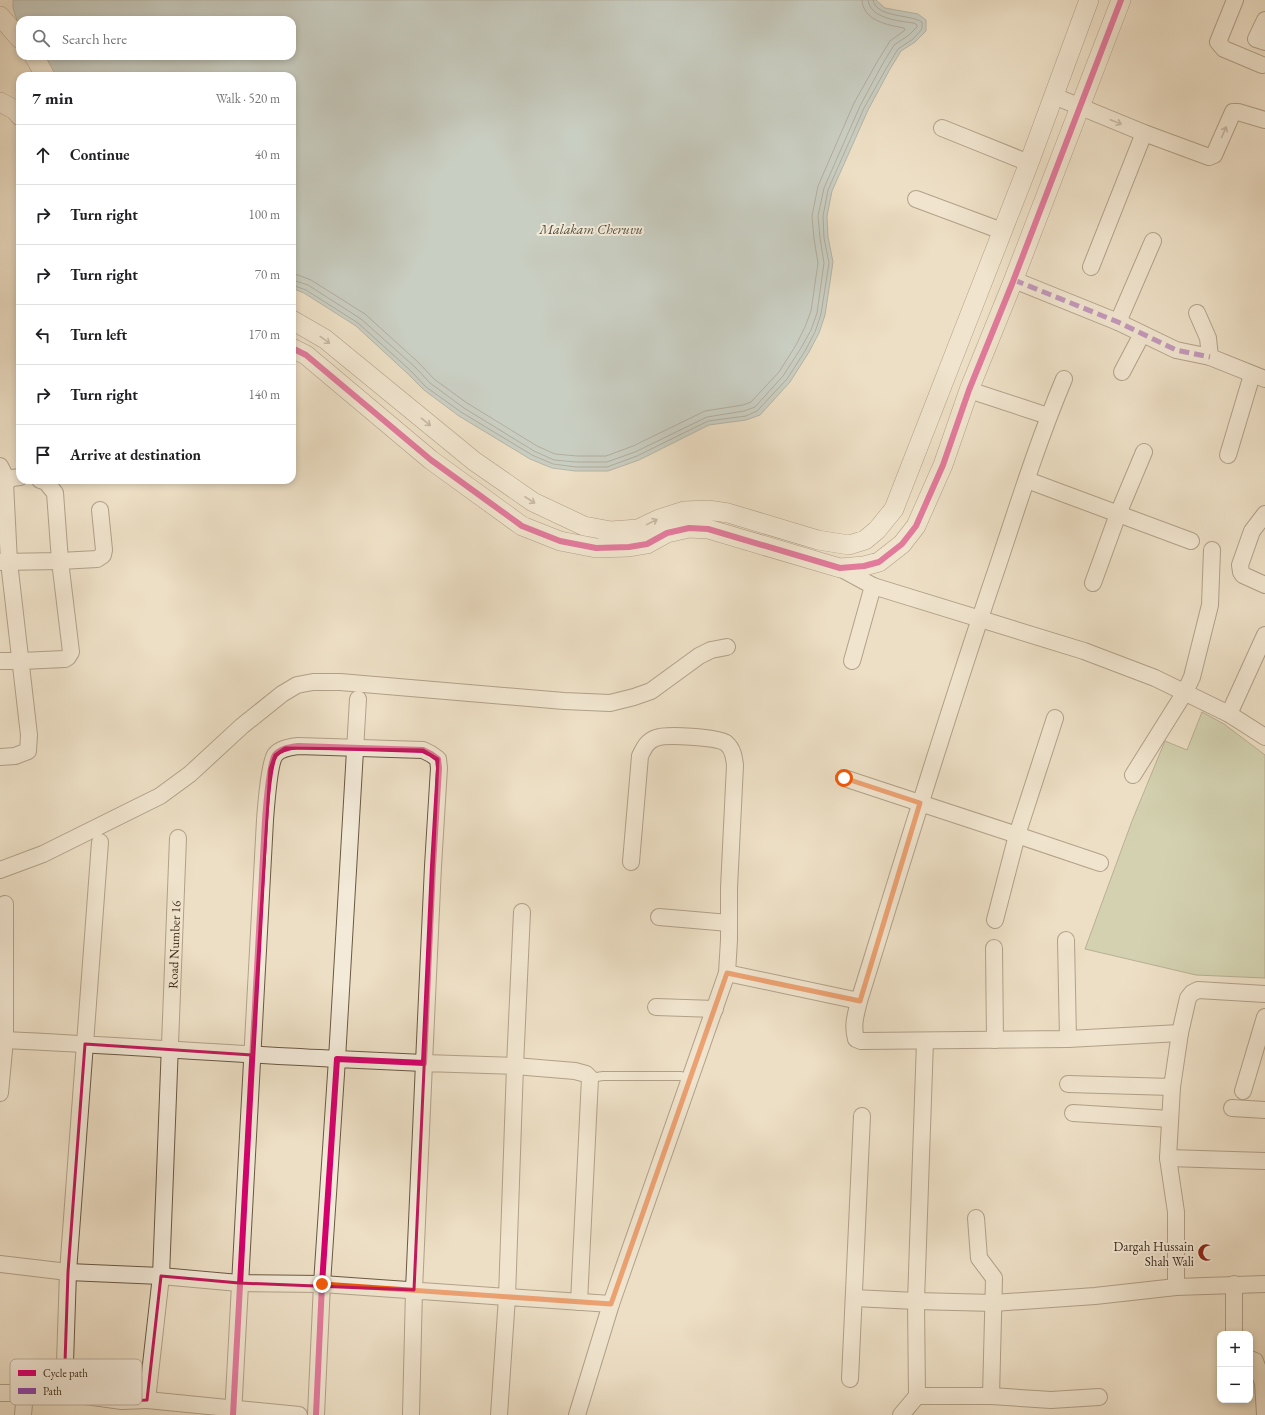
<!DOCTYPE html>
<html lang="en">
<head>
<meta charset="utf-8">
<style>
	body { margin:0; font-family:"EB Garamond",serif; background:#f6f6f6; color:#202124 }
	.controls { position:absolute; right:12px; bottom:12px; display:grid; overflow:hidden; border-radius:8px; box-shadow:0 2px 6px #0003 }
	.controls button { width:36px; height:36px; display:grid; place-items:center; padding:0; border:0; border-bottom:1px solid #e0e0e0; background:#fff; color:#202124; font:20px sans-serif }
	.stop { position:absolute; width:12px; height:12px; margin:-9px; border:3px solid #ea580c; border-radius:50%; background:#fff }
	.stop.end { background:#ea580c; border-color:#fff; box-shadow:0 1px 4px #0008 }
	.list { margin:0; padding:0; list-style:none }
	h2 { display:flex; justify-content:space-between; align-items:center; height:52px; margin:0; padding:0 16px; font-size:17px }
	h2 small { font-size:13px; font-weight:400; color:#757577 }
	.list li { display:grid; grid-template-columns:26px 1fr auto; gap:12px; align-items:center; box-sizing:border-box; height:60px; padding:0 16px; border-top:1px solid #e0e0e0 }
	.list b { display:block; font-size:15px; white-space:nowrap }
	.list em { font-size:13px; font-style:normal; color:#757577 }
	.icon { flex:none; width:22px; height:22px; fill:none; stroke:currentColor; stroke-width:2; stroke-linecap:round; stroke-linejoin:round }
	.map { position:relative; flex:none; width:1265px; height:1415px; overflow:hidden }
	.search { position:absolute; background:#fff; box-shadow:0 2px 6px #0003; left:16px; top:16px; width:280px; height:44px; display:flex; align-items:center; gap:10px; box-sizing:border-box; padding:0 14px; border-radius:12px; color:#757577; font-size:15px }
	.panel { position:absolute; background:#fff; box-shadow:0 2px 6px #0003; left:16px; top:72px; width:280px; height:412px; border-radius:12px }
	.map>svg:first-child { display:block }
	.green { fill:#b4c297; stroke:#797657 }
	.water { fill:#9dbabe; stroke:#77817b }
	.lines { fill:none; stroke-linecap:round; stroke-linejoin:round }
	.shore { stroke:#6e726a; stroke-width:1 }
	.service-casing { stroke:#6a5842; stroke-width:10 }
	.minor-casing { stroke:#6a5842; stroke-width:18 }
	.tertiary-casing { stroke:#6a5842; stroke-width:20 }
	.service { stroke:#f3ead9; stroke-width:8 }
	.minor { stroke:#f3ead9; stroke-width:16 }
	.tertiary { stroke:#f3ead9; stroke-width:19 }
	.quiet { stroke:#8e44ad; stroke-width:5; stroke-dasharray:10 5; stroke-linecap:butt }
	.cycleway-casing { stroke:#f3ead9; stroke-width:8 }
	.cycleway { stroke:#d6006c; stroke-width:6 }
	.oneway { stroke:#988a78 }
	.route { stroke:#ea580c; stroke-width:5 }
	.marked { fill:none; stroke:#c2185b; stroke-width:3; stroke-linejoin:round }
	.labels { text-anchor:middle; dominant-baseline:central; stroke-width:4; stroke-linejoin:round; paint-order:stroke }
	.street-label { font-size:13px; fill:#3e2b17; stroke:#f3ead9 }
	.poi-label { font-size:13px; fill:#3e2b17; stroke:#f3ead9; text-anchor:end }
	.water-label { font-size:14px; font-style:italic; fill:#564f41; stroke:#f3ead9 }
	.key { fill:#f3ead9; stroke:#bdb19f; stroke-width:1 }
	.key-label { font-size:11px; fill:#3e2b17 }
</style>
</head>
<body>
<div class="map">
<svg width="1265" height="1415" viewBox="0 0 1265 1415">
	<rect width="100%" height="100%" fill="#eddfc5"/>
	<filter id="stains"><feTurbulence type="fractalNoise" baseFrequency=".005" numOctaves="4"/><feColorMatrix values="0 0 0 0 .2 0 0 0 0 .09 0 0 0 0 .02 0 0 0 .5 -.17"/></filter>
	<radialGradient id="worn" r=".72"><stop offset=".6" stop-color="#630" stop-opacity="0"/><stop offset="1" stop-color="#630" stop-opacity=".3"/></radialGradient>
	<!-- green -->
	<path class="green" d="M 1202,712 L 1224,724 L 1265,755 L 1265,978 L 1196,975 L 1085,949 L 1132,821 L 1165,741 L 1187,750 Z"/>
	<!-- water -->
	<path class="water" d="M 13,0 L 876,0 L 885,8 L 918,14 L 926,20 L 926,31 L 915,42 L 901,51 L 890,69 L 868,110 L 832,191 L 827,216 L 828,237 L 833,262 L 825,315 L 819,333 L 809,352 L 790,382 L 760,415 L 746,420 L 709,425 L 639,460 L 608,471 L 575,471 L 552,468 L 530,459 L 459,416 L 424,390 L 408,374 L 356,326 L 304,293 L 292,288 L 292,76 L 54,76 L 37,56 L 292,56 L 292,20 L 20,20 L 20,30 L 13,8 Z"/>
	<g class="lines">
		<!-- shore -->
		<path class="shore" d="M 292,274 L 298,275 L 311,280 L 365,314 L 419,363 L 434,379 L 467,403 L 537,446 L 555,454 L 577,456 L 606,456 L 633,446 L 705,411 L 743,405 L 751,402 L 779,372 L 796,345 L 805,327 L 811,311 L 818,263 L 814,239 L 812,216 L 818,186 L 854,103 L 877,62 L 890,41 L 905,30 L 904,28 C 888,25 863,21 862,0
			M 292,280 L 308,285 L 361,319 L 415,367 L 430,383 L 464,408 L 534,451 L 554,460 L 576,462 L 607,462 L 635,452 L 707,417 L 744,411 L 755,407 L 783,376 L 801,348 L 811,330 L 817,313 L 824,263 L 820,238 L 818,216 L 824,188 L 860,106 L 882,65 L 894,45 L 909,35 L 917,27 L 917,25 L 914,23 C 900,21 870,19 868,0
			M 292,285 L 306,290 L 358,323 L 411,371 L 426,387 L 461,412 L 532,455 L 553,464 L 576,467 L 607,467 L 637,456 L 708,421 L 746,416 L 757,411 L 787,379 L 805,351 L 815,332 L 821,314 L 829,263 L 824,238 L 823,216 L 828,190 L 864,108 L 887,67 L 898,49 L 913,39 L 922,29 L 922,22 C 910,14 876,18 873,0"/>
		<defs>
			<path id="service" d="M 590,1078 L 603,1076 L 680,1076 L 690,1078"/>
			<g id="minor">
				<path d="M 1235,0 L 1218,42 L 1224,49 L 1262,65"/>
				<path d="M 1265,20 L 1256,39 L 1265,42"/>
				<path d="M 1054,96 L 1144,133 L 1209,157 L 1214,155 L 1233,112 L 1238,112 L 1265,120"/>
				<path d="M 942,128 L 1029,163"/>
				<path d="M 916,199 L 1002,231"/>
				<path d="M 1091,267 L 1144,133"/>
				<path d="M 1014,280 L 1118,322 L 1176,350 L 1210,357 L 1265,379"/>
				<path d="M 1197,313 L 1208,338 L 1210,357"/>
				<path d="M 1118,322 L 1153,241"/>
				<path d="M 1122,372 L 1142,334"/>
				<path d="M 1064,379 C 1038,441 1018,505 997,568 C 948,711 904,856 859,1001 C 856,1014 852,1025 856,1039 L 861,1041 L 1068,1039 L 1180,1033"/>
				<path d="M 969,390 L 1048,416"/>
				<path d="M 1228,455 L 1252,375"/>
				<path d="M 0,466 L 4,474 L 5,483 L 9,562 L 29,735 L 28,751 L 15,756 L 0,757"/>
				<path d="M 1027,480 L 1191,541"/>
				<path d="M 5,483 L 12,478 L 20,477"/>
				<path d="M 1265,514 L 1252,531 L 1240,565 L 1241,572 L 1243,575 L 1265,585"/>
				<path d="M 0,562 L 60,561 L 97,559 L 103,555 L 104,550 L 100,510"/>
				<path d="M 840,568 L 873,586 L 852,661"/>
				<path d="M 1093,583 L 1118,514 L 1144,452"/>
				<path d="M 873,586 L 1084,651 L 1155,678 L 1229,714 L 1265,737"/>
				<path d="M 0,661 L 21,661 L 65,659 L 68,657 L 71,652 L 60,561 L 55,493 L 46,482 L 40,480"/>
				<path d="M 1229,714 L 1265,635"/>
				<path d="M 1133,775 L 1185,692 L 1192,677 L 1210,605 L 1212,550"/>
				<path d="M 844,778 L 1017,835 L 1100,863"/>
				<path d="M 0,870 L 43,854 L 160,796 L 190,774 L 242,726 L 282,694 L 297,685 L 313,682 L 340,682 L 564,701 L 610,703 L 634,697 L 651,691 L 699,656 L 711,650 L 727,647"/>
				<path d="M 522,912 L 515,1066 L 575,1071 L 586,1074 L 590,1078 L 579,1302"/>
				<path d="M 659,917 L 729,923"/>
				<path d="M 995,920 L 1017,835 L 1055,718"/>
				<path d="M 1066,940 L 1068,1039"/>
				<path d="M 994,948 L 995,1040"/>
				<path d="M 727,973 L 859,1001"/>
				<path d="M 656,1007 L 715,1009"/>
				<path d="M 5,1040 C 116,1045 226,1054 337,1059 L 358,699"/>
				<path d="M 1068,1084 L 1172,1087 L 1180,1033 L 1188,998 L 1192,993 L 1198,990 L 1265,994"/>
				<path d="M 1172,1087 L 1168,1158 L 1176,1212 L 1176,1287"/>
				<path d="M 1243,1091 L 1265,1017"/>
				<path d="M 0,1093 L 5,1040 L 5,904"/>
				<path d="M 1232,1108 L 1265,1110"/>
				<path d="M 1073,1113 L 1170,1119"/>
				<path d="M 1168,1158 L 1265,1161"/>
				<path d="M 976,1218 L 979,1258 L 994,1278 L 991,1396"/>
				<path d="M 0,1264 L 68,1272 L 161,1276 L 239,1283 L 322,1284 L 507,1297 L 515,1066 L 424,1063 L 414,1290 L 411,1415"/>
				<path d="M 1234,1284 L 1234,1334"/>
				<path d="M 854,1298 L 916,1301 L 994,1303 L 1095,1296 L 1176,1287 L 1265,1284"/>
				<path d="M 1250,1359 L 1255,1361 L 1263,1383 L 1265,1414"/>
				<path d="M 850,1379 L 862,1116"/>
				<path id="s1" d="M 0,1393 L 64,1393 L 122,1401 L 147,1400 L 161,1276 L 178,838"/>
				<path d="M 64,1393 L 68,1272 L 100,842"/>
				<path d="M 917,1396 L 991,1396 L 1051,1400 L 1099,1397"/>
				<path d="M 147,1400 L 299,1415"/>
				<path d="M 23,1415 L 25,1393"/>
				<path d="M 233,1415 L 265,820 C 266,807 269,764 275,755 C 280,748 291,747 298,746 L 423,750 L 431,754 L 438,759 L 439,768 L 433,866 L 424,1063 L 337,1059 L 322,1284 L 316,1415"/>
				<path d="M 499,1415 L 507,1297 L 611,1304"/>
				<path d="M 577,1415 L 611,1304 L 727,973 L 729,940 L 729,888 L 735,765 C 734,757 733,749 726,743 C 717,737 666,734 656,738 C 647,741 644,748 640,756 L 631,862"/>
				<path d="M 901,1415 L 917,1396 L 916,1301 L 925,1041"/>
			</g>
			<path id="tertiary" d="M 0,16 L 20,39
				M 34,56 L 45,76
				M 0,102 L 15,110 L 20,116
				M 292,320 L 325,339 L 474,461 L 533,502 L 584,526 L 611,531 L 638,529 L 659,519 L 684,511 L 708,510 L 728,513 L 818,540 L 849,545 L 865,540 L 877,530 L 894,509 L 1029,163 L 1089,0
				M 292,348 L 306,355 L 431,460 L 522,526 L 560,541 L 596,548 L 629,547 L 647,544 L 667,533 L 689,528 L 708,529 L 840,568 L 864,566 L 879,562 L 902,544 L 916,526 L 943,465 L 969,390 L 1012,284 L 1121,0"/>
		</defs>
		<!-- service casing -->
		<use href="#service" class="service-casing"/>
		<!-- minor casing -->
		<use href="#minor" class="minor-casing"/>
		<!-- tertiary casing -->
		<use href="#tertiary" class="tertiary-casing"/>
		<!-- service -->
		<use href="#service" class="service"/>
		<!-- minor -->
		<use href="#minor" class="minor"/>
		<!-- tertiary -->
		<use href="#tertiary" class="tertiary"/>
		<!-- quiet -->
		<path class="quiet" d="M 1014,280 L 1118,322 L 1176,350 L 1210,357"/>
		<defs>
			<path id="cycleway" d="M 292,348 L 306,355 L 431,460 L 522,526 L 560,541 L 596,548 L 629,547 L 647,544 L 667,533 L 689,528 L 708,529 L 840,568 L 864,566 L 879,562 L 902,544 L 916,526 L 943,465 L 969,390 L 1012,284 L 1121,0
				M 233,1415 L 265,820 C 266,807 269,764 275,755 C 280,748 291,747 298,746 L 423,750 L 431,754 L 438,759 L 439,768 L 433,866 L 424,1063 L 337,1059 L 322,1284 L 316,1415"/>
		</defs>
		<!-- cycleway casing -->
		<use href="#cycleway" class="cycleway-casing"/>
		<!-- cycleway -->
		<use href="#cycleway" class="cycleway"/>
	</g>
	<!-- one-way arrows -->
	<defs><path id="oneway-shaft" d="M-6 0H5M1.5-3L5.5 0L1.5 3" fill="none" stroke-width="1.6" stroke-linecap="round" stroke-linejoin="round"/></defs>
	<g class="oneway">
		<use href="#oneway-shaft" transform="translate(1116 122) rotate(22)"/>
		<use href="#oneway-shaft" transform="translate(1224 132) rotate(-67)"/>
		<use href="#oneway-shaft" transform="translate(325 340) rotate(36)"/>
		<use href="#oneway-shaft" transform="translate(426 422) rotate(39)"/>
		<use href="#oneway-shaft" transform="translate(530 500) rotate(33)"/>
		<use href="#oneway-shaft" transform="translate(652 522) rotate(-26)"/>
	</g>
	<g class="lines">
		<!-- route -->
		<path class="route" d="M 322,1284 L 611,1304 L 727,973 L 860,1001 L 920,803 L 844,778"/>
	</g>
	<!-- marked area -->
	<path d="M0 0H1265V1415H0ZM 285,748 L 423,750 L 438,759 L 414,1290 L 239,1283 L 161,1276 L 147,1400 L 122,1401 L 64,1393 L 68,1272 L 85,1044 L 252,1055 L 270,769 L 275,755 Z" fill="#eddfc5" fill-opacity=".55" fill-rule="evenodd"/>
	<path class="marked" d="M 285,748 L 423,750 L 438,759 L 414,1290 L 239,1283 L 161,1276 L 147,1400 L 122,1401 L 64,1393 L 68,1272 L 85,1044 L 252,1055 L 270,769 L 275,755 Z"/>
	<!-- icons -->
	<defs>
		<symbol id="mosque-bare" viewBox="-9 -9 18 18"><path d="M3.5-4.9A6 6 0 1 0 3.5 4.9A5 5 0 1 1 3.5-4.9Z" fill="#8f2418" stroke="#f3ead9" stroke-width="2.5" paint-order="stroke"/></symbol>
	</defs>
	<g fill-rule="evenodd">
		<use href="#mosque-bare" x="1194" y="1240" width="25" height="25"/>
	</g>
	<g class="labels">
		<!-- street labels -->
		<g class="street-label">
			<text stroke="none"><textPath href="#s1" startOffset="604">Road Number 16</textPath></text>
		</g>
		<!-- poi labels -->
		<g class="poi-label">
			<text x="1194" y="1246">Dargah Hussain<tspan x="1194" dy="15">Shah Wali</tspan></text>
		</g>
		<!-- water labels -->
		<g class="water-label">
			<text x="591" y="229">Malakam Cheruvu</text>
		</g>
	</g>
	<!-- legend -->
	<rect x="10" y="1359" width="132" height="46" rx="6" class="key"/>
	<rect x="18" y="1370" width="18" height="6" fill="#d6006c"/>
	<rect x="18" y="1388" width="18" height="6" fill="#8e44ad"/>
	<g class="key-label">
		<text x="43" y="1377">Cycle path</text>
		<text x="43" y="1395">Path</text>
	</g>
	<rect width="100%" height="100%" filter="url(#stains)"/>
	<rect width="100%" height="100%" fill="url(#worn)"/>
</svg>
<div class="controls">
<button>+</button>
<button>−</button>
</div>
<div class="stop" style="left:844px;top:778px"></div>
<div class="stop end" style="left:322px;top:1284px"></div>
<div class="search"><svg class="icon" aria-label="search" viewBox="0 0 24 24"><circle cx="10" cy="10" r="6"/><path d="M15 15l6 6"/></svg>Search here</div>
<section class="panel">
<h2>7 min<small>Walk · 520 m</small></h2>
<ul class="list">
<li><svg class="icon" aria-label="ahead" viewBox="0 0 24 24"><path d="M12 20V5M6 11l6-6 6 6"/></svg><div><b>Continue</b></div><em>40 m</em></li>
<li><svg class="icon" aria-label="right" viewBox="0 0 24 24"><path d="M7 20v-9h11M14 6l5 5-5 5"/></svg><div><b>Turn right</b></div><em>100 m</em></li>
<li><svg class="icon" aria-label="right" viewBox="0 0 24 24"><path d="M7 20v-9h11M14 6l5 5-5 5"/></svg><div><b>Turn right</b></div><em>70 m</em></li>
<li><svg class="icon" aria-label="left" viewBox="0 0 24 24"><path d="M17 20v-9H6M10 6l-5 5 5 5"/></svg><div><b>Turn left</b></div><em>170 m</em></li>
<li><svg class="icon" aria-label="right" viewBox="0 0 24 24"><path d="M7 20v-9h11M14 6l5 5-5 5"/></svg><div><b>Turn right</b></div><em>140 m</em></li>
<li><svg class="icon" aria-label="arrive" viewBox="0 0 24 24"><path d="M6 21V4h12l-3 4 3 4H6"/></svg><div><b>Arrive at destination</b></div></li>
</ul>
</section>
</div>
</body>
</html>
